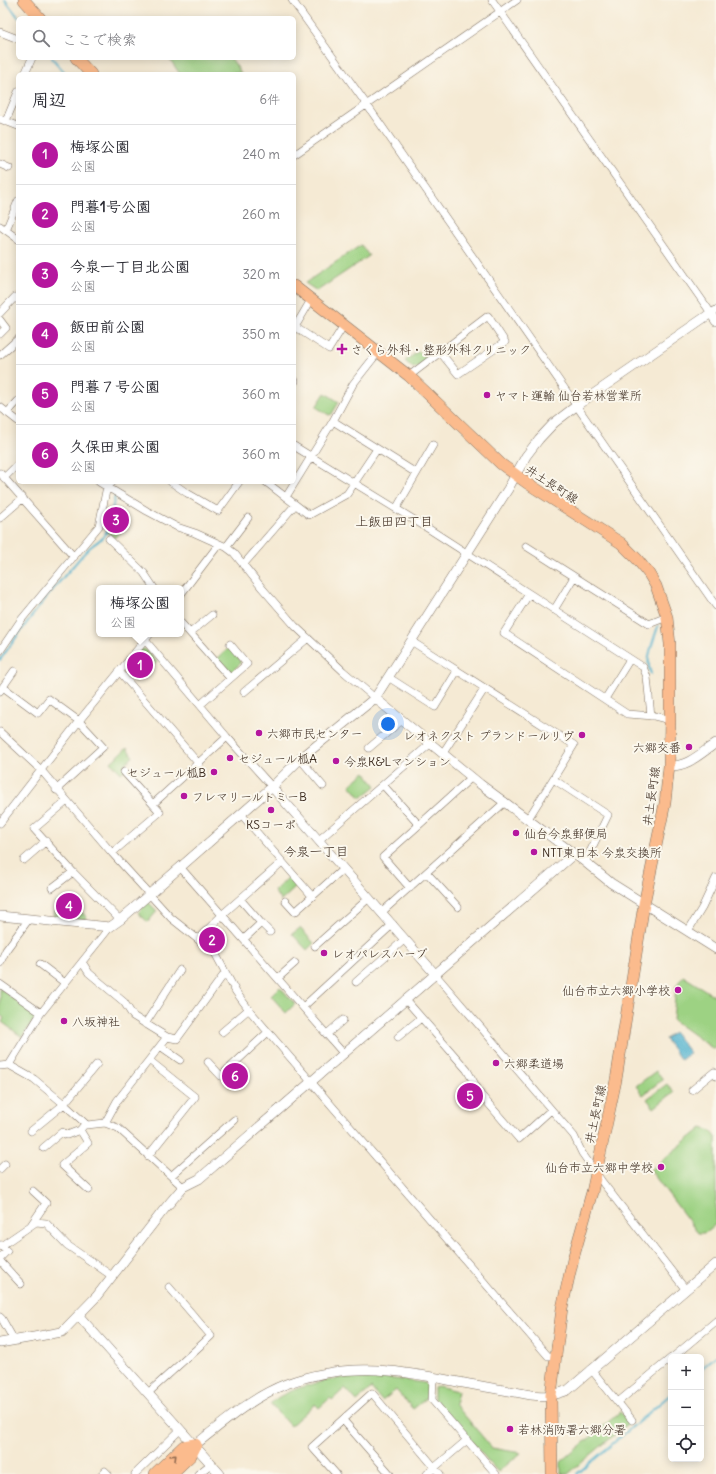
<!DOCTYPE html>
<html lang="ja">
<head>
<meta charset="utf-8">
<style>
	body { margin:0; font-family:Delius,"Klee One",sans-serif; background:#f2f2f3; color:#2b2b33 }
	.controls { position:absolute; right:12px; bottom:12px; display:grid; overflow:hidden; border-radius:6px; box-shadow:0 2px 10px #0003 }
	.controls button { width:36px; height:36px; display:grid; place-items:center; padding:0; border:0; border-bottom:1px solid #e1e1e2; background:#fff; color:#2b2b33; font:20px sans-serif }
	.you { position:absolute; left:388px; top:724px; width:14px; height:14px; margin:-10px; border:3px solid #fff; border-radius:50%; background:#1a73e8; box-shadow:0 0 0 6px #1a73e833 }
	.badge { display:grid; place-items:center; width:26px; height:26px; border-radius:50%; background:#b5179e; color:#fff; font-size:13px; font-weight:700 }
	.pin { position:absolute; translate:-50% -50%; border:2px solid #fff; box-shadow:0 1px 4px #0006 }
	.popup { position:absolute; left:96px; top:585px; width:88px; height:52px; box-sizing:border-box; display:grid; place-content:center; border-radius:6px; background:#fff; filter:drop-shadow(0 1px 3px #0005); font-size:13px; white-space:nowrap; color:#7c7c81 }
	.popup b { font-size:15px; color:#2b2b33 }
	.popup::after { content:''; position:absolute; left:50%; top:100%; margin-left:-8px; border:8px solid transparent; border-top-color:#fff }
	.list { margin:0; padding:0; list-style:none }
	h2 { display:flex; justify-content:space-between; align-items:center; height:52px; margin:0; padding:0 16px; font-size:17px }
	h2 small { font-size:13px; font-weight:400; color:#7c7c81 }
	.list li { display:grid; grid-template-columns:26px 1fr auto; gap:12px; align-items:center; box-sizing:border-box; height:60px; padding:0 16px; border-top:1px solid #e1e1e2 }
	.list b { display:block; font-size:15px; white-space:nowrap }
	.list p { margin:0; font-size:13px; white-space:nowrap; color:#7c7c81 }
	.list em { font-size:13px; font-style:normal; color:#7c7c81 }
	.icon { flex:none; width:22px; height:22px; fill:none; stroke:currentColor; stroke-width:2; stroke-linecap:round; stroke-linejoin:round }
	.map { position:relative; flex:none; width:716px; height:1474px; overflow:hidden }
	.search { position:absolute; background:#fff; box-shadow:0 2px 10px #0003; left:16px; top:16px; width:280px; height:44px; display:flex; align-items:center; gap:10px; box-sizing:border-box; padding:0 14px; border-radius:6px; color:#7c7c81; font-size:15px }
	.panel { position:absolute; background:#fff; box-shadow:0 2px 10px #0003; left:16px; top:72px; width:280px; height:412px; border-radius:6px }
	.map>svg:first-child { display:block }
	.green { fill:#9dd283; stroke:#6c7e50 }
	.water { fill:#4fb1ce; stroke:#456e76 }
	.lines { fill:none; stroke-linecap:round; stroke-linejoin:round }
	.stream { stroke:#4fb1ce; stroke-width:2 }
	.minor-casing { stroke:#7c6d5e; stroke-width:8 }
	.tertiary-casing { stroke:#7c6d5e; stroke-width:10 }
	.primary-casing { stroke:#7c6d5e; stroke-width:12 }
	.motorway-casing { stroke:#7c6d5e; stroke-width:14 }
	.minor { stroke:#fff; stroke-width:7 }
	.tertiary { stroke:#fff; stroke-width:9 }
	.primary { stroke:#fbbb8d; stroke-width:11 }
	.motorway { stroke:#fbbb8d; stroke-width:13 }
	.oneway { stroke:#916b50 }
	.poi-dot { fill:#b5179e; stroke:#fbf7ec; stroke-width:1.5 }
	.labels { text-anchor:middle; dominant-baseline:central; stroke-width:4; stroke-linejoin:round; paint-order:stroke }
	.poi-label { font-size:12px; fill:#3b2a1e; stroke:#fbf7ec; text-anchor:start }
	.street-label { font-size:12px; fill:#3b2a1e; stroke:#fbf7ec }
	.neighbourhood-label { font-size:13px; fill:#3b2a1e; stroke:#fbf7ec }
</style>
</head>
<body>
<div class="map">
<svg width="716" height="1474" viewBox="0 0 716 1474">
	<rect width="100%" height="100%" fill="#fbf7ec"/>
	<filter id="ink" filterUnits="userSpaceOnUse"><feTurbulence type="fractalNoise" baseFrequency=".025" numOctaves="2"/><feDisplacementMap in="SourceGraphic" scale="8" xChannelSelector="R" yChannelSelector="G"/><feConvolveMatrix kernelMatrix="1 2 1 2 8 2 1 2 1" color-interpolation-filters="sRGB"/></filter>
	<filter id="wash" filterUnits="userSpaceOnUse"><feTurbulence type="fractalNoise" baseFrequency=".012" numOctaves="4" result="noise"/><feDisplacementMap in="SourceGraphic" scale="16" xChannelSelector="R" yChannelSelector="G"/><feGaussianBlur stdDeviation="0.9" result="paint"/><feColorMatrix in="noise" values="0 0 0 0 0 0 0 0 0 0 0 0 0 0 0 0 0 1.4 0 .05"/><feComposite in="paint" operator="in"/></filter>
	<g filter="url(#wash)">
		<rect width="100%" height="100%" fill="#f5ead4"/>
		<!-- green -->
		<path class="green" d="M 169,58 L 231,58 L 241,73 L 180,74 Z
			M 361,245 L 369,256 L 317,291 L 305,283 Z
			M 419,351 L 427,360 L 418,367 L 413,368 L 405,361 Z
			M 325,393 L 339,402 L 332,414 L 329,415 L 316,407 Z
			M 116,511 L 126,528 L 114,538 L 108,533 L 114,512 Z
			M 229,648 L 240,660 L 240,664 L 232,671 L 228,672 L 217,659 Z
			M 145,649 L 157,662 L 135,682 L 125,673 L 125,669 L 140,650 Z
			M 127,748 L 133,757 L 124,764 L 127,768 L 121,773 L 111,762 Z
			M 365,772 L 376,786 L 361,798 L 350,785 Z
			M 289,877 L 297,886 L 281,901 L 274,891 Z
			M 71,900 L 87,918 L 85,920 L 54,917 L 53,913 Z
			M 148,902 L 157,911 L 148,922 L 138,913 Z
			M 300,928 L 314,943 L 307,950 L 292,934 Z
			M 211,929 L 223,941 L 214,949 L 202,939 Z
			M 683,976 L 716,997 L 716,1049 L 712,1048 L 673,1020 L 676,986 Z
			M 280,987 L 295,1004 L 286,1013 L 271,996 Z
			M 0,988 L 37,1016 L 22,1037 L 2,1022 L 4,1018 L 0,1015 Z
			M 239,1065 L 246,1074 L 230,1087 L 224,1078 Z
			M 656,1071 L 663,1079 L 643,1095 L 636,1086 Z
			M 472,1084 L 481,1098 L 469,1108 L 459,1094 Z
			M 667,1084 L 674,1092 L 654,1108 L 647,1099 Z
			M 702,1128 L 711,1131 L 716,1137 L 716,1224 L 705,1233 L 698,1233 L 650,1170 Z
			M 348,1377 L 379,1377 L 425,1383 L 428,1387 L 427,1398 L 413,1409 L 396,1390 L 382,1401 L 371,1388 L 357,1401 L 345,1388 L 332,1400 L 330,1398 L 319,1408 L 315,1404 L 290,1426 L 270,1404 C 285,1388 327,1380 348,1377 Z
			M 438,1386 L 458,1391 L 455,1404 L 492,1448 L 521,1453 L 498,1472 L 434,1399 L 434,1388 Z
			M 620,1412 L 630,1422 L 568,1474 L 561,1474 L 561,1462 Z"/>
		<!-- water -->
		<path class="water" d="M 674,1032 L 690,1053 L 681,1060 L 665,1039 Z"/>
		<g class="lines">
			<!-- stream -->
			<path class="stream" d="M 5,0 L 19,18
				M 52,58 L 66,74
				M 0,660 C 23,627 47,595 74,565 C 80,558 86,550 93,545 C 99,540 102,540 106,533 C 112,521 111,507 116,494
				M 651,674 C 644,659 654,641 658,626
				M 701,1369 L 716,1356
				M 577,1474 L 671,1394"/>
		</g>
	</g>
	<g filter="url(#ink)">
		<g class="lines">
			<defs>
				<path id="minor" d="M 292,0 L 367,105 L 716,606
					M 492,0 L 711,313 L 716,310
					M 0,32 L 18,39
					M 25,74 L 32,58
					M 0,119 L 18,126
					M 6,121 L 18,92
					M 294,155 L 517,0
					M 0,164 L 9,168
					M 0,226 L 18,239
					M 6,230 L 18,201
					M 311,300 L 295,327 L 329,349 L 344,325
					M 0,313 L 15,297 L 18,300
					M 0,320 L 6,328 L 0,334
					M 0,355 L 18,339
					M 409,376 L 488,316 L 505,342 L 458,374 L 440,352
					M 294,381 L 295,381
					M 0,407 L 18,421
					M 7,413 L 18,401
					M 333,421 L 416,473
					M 294,446 L 429,529 L 643,667 L 647,677 L 651,716
					M 0,473 L 74,557
					M 4,478 L 18,464
					M 99,482 L 147,511 L 177,527 L 195,533 L 226,547 L 234,553 L 262,588 L 295,626 L 343,671 L 375,698
					M 171,482 L 187,493 L 218,511 L 239,482
					M 266,482 L 309,515 L 347,494 L 377,449
					M 286,497 L 333,421 L 353,384 L 379,351
					M 396,509 L 433,445
					M 0,518 L 23,498
					M 109,539 L 144,573 L 154,588
					M 526,546 L 649,624 L 667,617
					M 226,547 L 248,518
					M 243,565 L 295,505
					M 181,594 L 219,544
					M 529,594 L 504,633 L 627,714 L 654,716 L 670,720
					M 554,610 L 574,577
					M 181,623 L 230,678
					M 190,633 L 212,615
					M 145,640 L 227,737 L 272,787
					M 411,641 L 574,745 L 553,779
					M 0,651 L 21,620 L 99,526 L 107,486 L 113,482
					M 119,671 L 199,764
					M 388,677 L 435,707 L 457,671
					M 3,687 L 38,713 L 49,699 L 79,721 L 103,747 L 56,790
					M 0,691 L 14,671
					M 244,692 L 308,638
					M 605,699 L 630,659
					M 200,705 L 247,664 L 230,644
					M 0,732 L 41,770 L 112,853 L 171,918 L 215,953 L 236,992 L 250,1011 L 548,1356 L 555,1356
					M 369,748 L 402,720
					M 443,753 L 485,688
					M 300,759 L 323,786
					M 383,785 L 419,825 L 472,777
					M 67,801 L 34,829 L 73,872 L 120,920
					M 153,804 L 227,737
					M 241,814 L 312,896
					M 528,819 L 553,779 L 608,815 L 585,862
					M 0,823 L 79,721 L 150,634
					M 319,840 L 431,743
					M 112,853 L 160,812 L 124,772
					M 24,860 L 46,841
					M 180,867 L 343,1053
					M 427,873 L 458,907
					M 52,888 L 73,872
					M 410,888 L 383,857 L 419,825
					M 240,899 L 261,923 L 244,939
					M 285,901 L 295,912 L 343,869
					M 382,912 L 505,802
					M 261,923 L 270,932
					M 688,931 L 702,908 L 716,878
					M 198,939 L 223,914 L 282,862
					M 315,946 L 369,898
					M 0,963 L 6,950 L 29,919
					M 40,964 L 65,983
					M 435,974 L 574,1136 L 582,1153 L 603,1183 L 686,1290
					M 278,978 L 295,963
					M 356,982 L 405,939
					M 0,984 L 41,1013
					M 405,999 L 467,1070 L 481,1095 L 519,1139 L 551,1110
					M 303,1007 L 393,924
					M 145,1024 L 180,970
					M 222,1032 L 249,1009
					M 327,1034 L 343,1020
					M 167,1037 L 177,1039 L 225,973
					M 398,1037 L 421,1018
					M 160,1046 L 180,1060
					M 208,1062 L 221,1076 L 268,1032
					M 9,1065 L 41,1013 L 110,927
					M 0,1066 L 9,1065 L 34,1079 L 64,1104 L 87,1125 L 105,1123 L 117,1101 L 167,1037 L 133,1016 L 124,1002 L 89,973 L 82,962
					M 692,1090 L 714,1072 L 716,1076
					M 105,1123 L 118,1128 L 183,1187
					M 85,1124 L 80,1130 L 88,1143 L 62,1165 L 89,1190
					M 31,1131 L 64,1104 L 97,1064
					M 43,1148 L 62,1132 L 67,1135 L 80,1130
					M 148,1156 L 195,1097 L 149,1060
					M 0,1169 L 5,1164
					M 171,1176 L 234,1120
					M 31,1225 L 46,1203 L 33,1191
					M 0,1245 L 1,1246 L 36,1222 L 46,1223 L 67,1245 L 112,1276
					M 0,1258 L 7,1251 L 1,1246
					M 0,1261 L 21,1284
					M 0,1317 L 2,1319 L 14,1340
					M 673,1357 L 716,1321
					M 591,1369 L 632,1420
					M 433,1377 L 432,1400 L 496,1474
					M 148,1393 L 211,1336 L 169,1287
					M 618,1402 L 671,1358
					M 343,1420 L 390,1474
					M 102,1474 L 105,1471 L 108,1474
					M 135,1474 L 180,1430
					M 198,1474 L 211,1464
					M 336,1474 L 312,1447 L 372,1393 L 440,1474
					M 427,1474 L 467,1440"/>
				<path id="tertiary" d="M 375,698 L 480,784 L 585,862 L 611,883 L 716,949
					M 669,766 C 688,767 701,753 716,743
					M 272,787 L 435,974
					M 0,916 L 110,927 L 120,920 L 272,787 L 300,759 L 375,698 L 508,489 L 526,456 L 539,439 L 554,423 L 576,406 L 711,313 L 716,321
					M 79,1316 L 220,1474
					M 0,1343 L 62,1332 L 96,1297 L 162,1212 L 183,1187 L 199,1179 L 574,854
					M 195,1445 C 223,1423 252,1397 286,1384 C 344,1362 394,1369 453,1381 C 479,1386 505,1390 531,1395 C 545,1397 555,1395 568,1390 L 716,1264"/>
				<path id="primary" d="M 24,0 L 40,18
					M 76,58 L 91,74
					M 294,286 L 409,376 L 501,464 L 527,483 L 621,543 L 637,559 L 649,574 L 656,586 L 667,617 L 670,644 L 670,720 L 669,766 L 665,803 L 644,904 L 616,1080 L 592,1192 L 573,1259 L 562,1308 L 551,1395 L 552,1474"/>
				<path id="motorway" d="M 156,1474 L 184,1447 L 195,1445
					M 170,1474 L 190,1455 L 195,1445"/>
			</defs>
			<!-- minor casing -->
			<use href="#minor" class="minor-casing"/>
			<!-- tertiary casing -->
			<use href="#tertiary" class="tertiary-casing"/>
			<!-- primary casing -->
			<use href="#primary" class="primary-casing"/>
			<!-- motorway casing -->
			<use href="#motorway" class="motorway-casing"/>
			<!-- minor -->
			<use href="#minor" class="minor"/>
			<!-- tertiary -->
			<use href="#tertiary" class="tertiary"/>
			<!-- primary -->
			<use href="#primary" class="primary"/>
			<!-- motorway -->
			<use href="#motorway" class="motorway"/>
		</g>
		<!-- one-way arrows -->
		<defs><path id="oneway-chevron" d="M-2-3.5L2.5 0L-2 3.5" fill="none" stroke-width="1.6" stroke-linecap="round" stroke-linejoin="round"/></defs>
		<use class="oneway" href="#oneway-chevron" transform="translate(174 1457) rotate(-44)"/>
	</g>
	<!-- markers -->
	<g class="poi-dot">
		<path d="M340 343h4v4h4v4h-4v4h-4v-4h-4v-4h4z"/>
		<circle cx="487" cy="395" r="4"/>
		<circle cx="259" cy="733" r="4"/>
		<circle cx="582" cy="735" r="4"/>
		<circle cx="689" cy="747" r="4"/>
		<circle cx="230" cy="758" r="4"/>
		<circle cx="336" cy="761" r="4"/>
		<circle cx="214" cy="772" r="4"/>
		<circle cx="184" cy="796" r="4"/>
		<circle cx="271" cy="810" r="4"/>
		<circle cx="516" cy="833" r="4"/>
		<circle cx="534" cy="852" r="4"/>
		<circle cx="324" cy="953" r="4"/>
		<circle cx="678" cy="990" r="4"/>
		<circle cx="64" cy="1021" r="4"/>
		<circle cx="496" cy="1063" r="4"/>
		<circle cx="661" cy="1167" r="4"/>
		<circle cx="510" cy="1429" r="4"/>
	</g>
	<g class="labels">
		<!-- poi labels -->
		<g class="poi-label">
			<text x="351" y="349">さくら外科・整形外科クリニック</text>
			<text x="495" y="395">ヤマト運輸 仙台若林営業所</text>
			<text x="267" y="733">六郷市民センター</text>
			<text x="574" y="735" text-anchor="end">レオネクスト プランドールリヴ</text>
			<text x="681" y="747" text-anchor="end">六郷交番</text>
			<text x="238" y="758">セジュール柧A</text>
			<text x="344" y="761">今泉K&amp;Lマンション</text>
			<text x="206" y="772" text-anchor="end">セジュール柧B</text>
			<text x="192" y="796">フレマリールトミーB</text>
			<text x="271" y="824" text-anchor="middle">KSコーポ</text>
			<text x="524" y="833">仙台今泉郵便局</text>
			<text x="542" y="852">NTT東日本 今泉交換所</text>
			<text x="332" y="953">レオパレスハーブ</text>
			<text x="670" y="990" text-anchor="end">仙台市立六郷小学校</text>
			<text x="72" y="1021">八坂神社</text>
			<text x="504" y="1063">六郷柔道場</text>
			<text x="653" y="1167" text-anchor="end">仙台市立六郷中学校</text>
			<text x="518" y="1429">若林消防署六郷分署</text>
		</g>
		<!-- street labels -->
		<g class="street-label">
			<text transform="translate(552 484) rotate(33)">井土長町線</text>
			<text transform="translate(651 796) rotate(-82)">井土長町線</text>
			<text transform="translate(595 1114) rotate(-78)">井土長町線</text>
		</g>
		<!-- neighbourhood labels -->
		<g class="neighbourhood-label">
			<text x="394" y="521">上飯田四丁目</text>
			<text x="316" y="851">今泉一丁目</text>
		</g>
	</g>
</svg>
<div class="controls">
<button>+</button>
<button>−</button>
<button><svg class="icon" aria-label="locate" viewBox="0 0 24 24"><circle cx="12" cy="12" r="6"/><path d="M12 2v4M12 18v4M2 12h4M18 12h4"/></svg></button>
</div>
<div class="you"></div>
<div class="pin badge" style="left:140px;top:665px">1</div>
<div class="popup"><b>梅塚公園</b>公園</div>
<div class="pin badge" style="left:212px;top:940px">2</div>
<div class="pin badge" style="left:116px;top:520px">3</div>
<div class="pin badge" style="left:69px;top:906px">4</div>
<div class="pin badge" style="left:470px;top:1096px">5</div>
<div class="pin badge" style="left:235px;top:1076px">6</div>
<div class="search"><svg class="icon" aria-label="search" viewBox="0 0 24 24"><circle cx="10" cy="10" r="6"/><path d="M15 15l6 6"/></svg>ここで検索</div>
<section class="panel">
<h2>周辺<small>6件</small></h2>
<ul class="list">
<li><span class="badge">1</span><div><b>梅塚公園</b><p>公園</p></div><em>240 m</em></li>
<li><span class="badge">2</span><div><b>門暮1号公園</b><p>公園</p></div><em>260 m</em></li>
<li><span class="badge">3</span><div><b>今泉一丁目北公園</b><p>公園</p></div><em>320 m</em></li>
<li><span class="badge">4</span><div><b>飯田前公園</b><p>公園</p></div><em>350 m</em></li>
<li><span class="badge">5</span><div><b>門暮７号公園</b><p>公園</p></div><em>360 m</em></li>
<li><span class="badge">6</span><div><b>久保田東公園</b><p>公園</p></div><em>360 m</em></li>
</ul>
</section>
</div>
</body>
</html>
